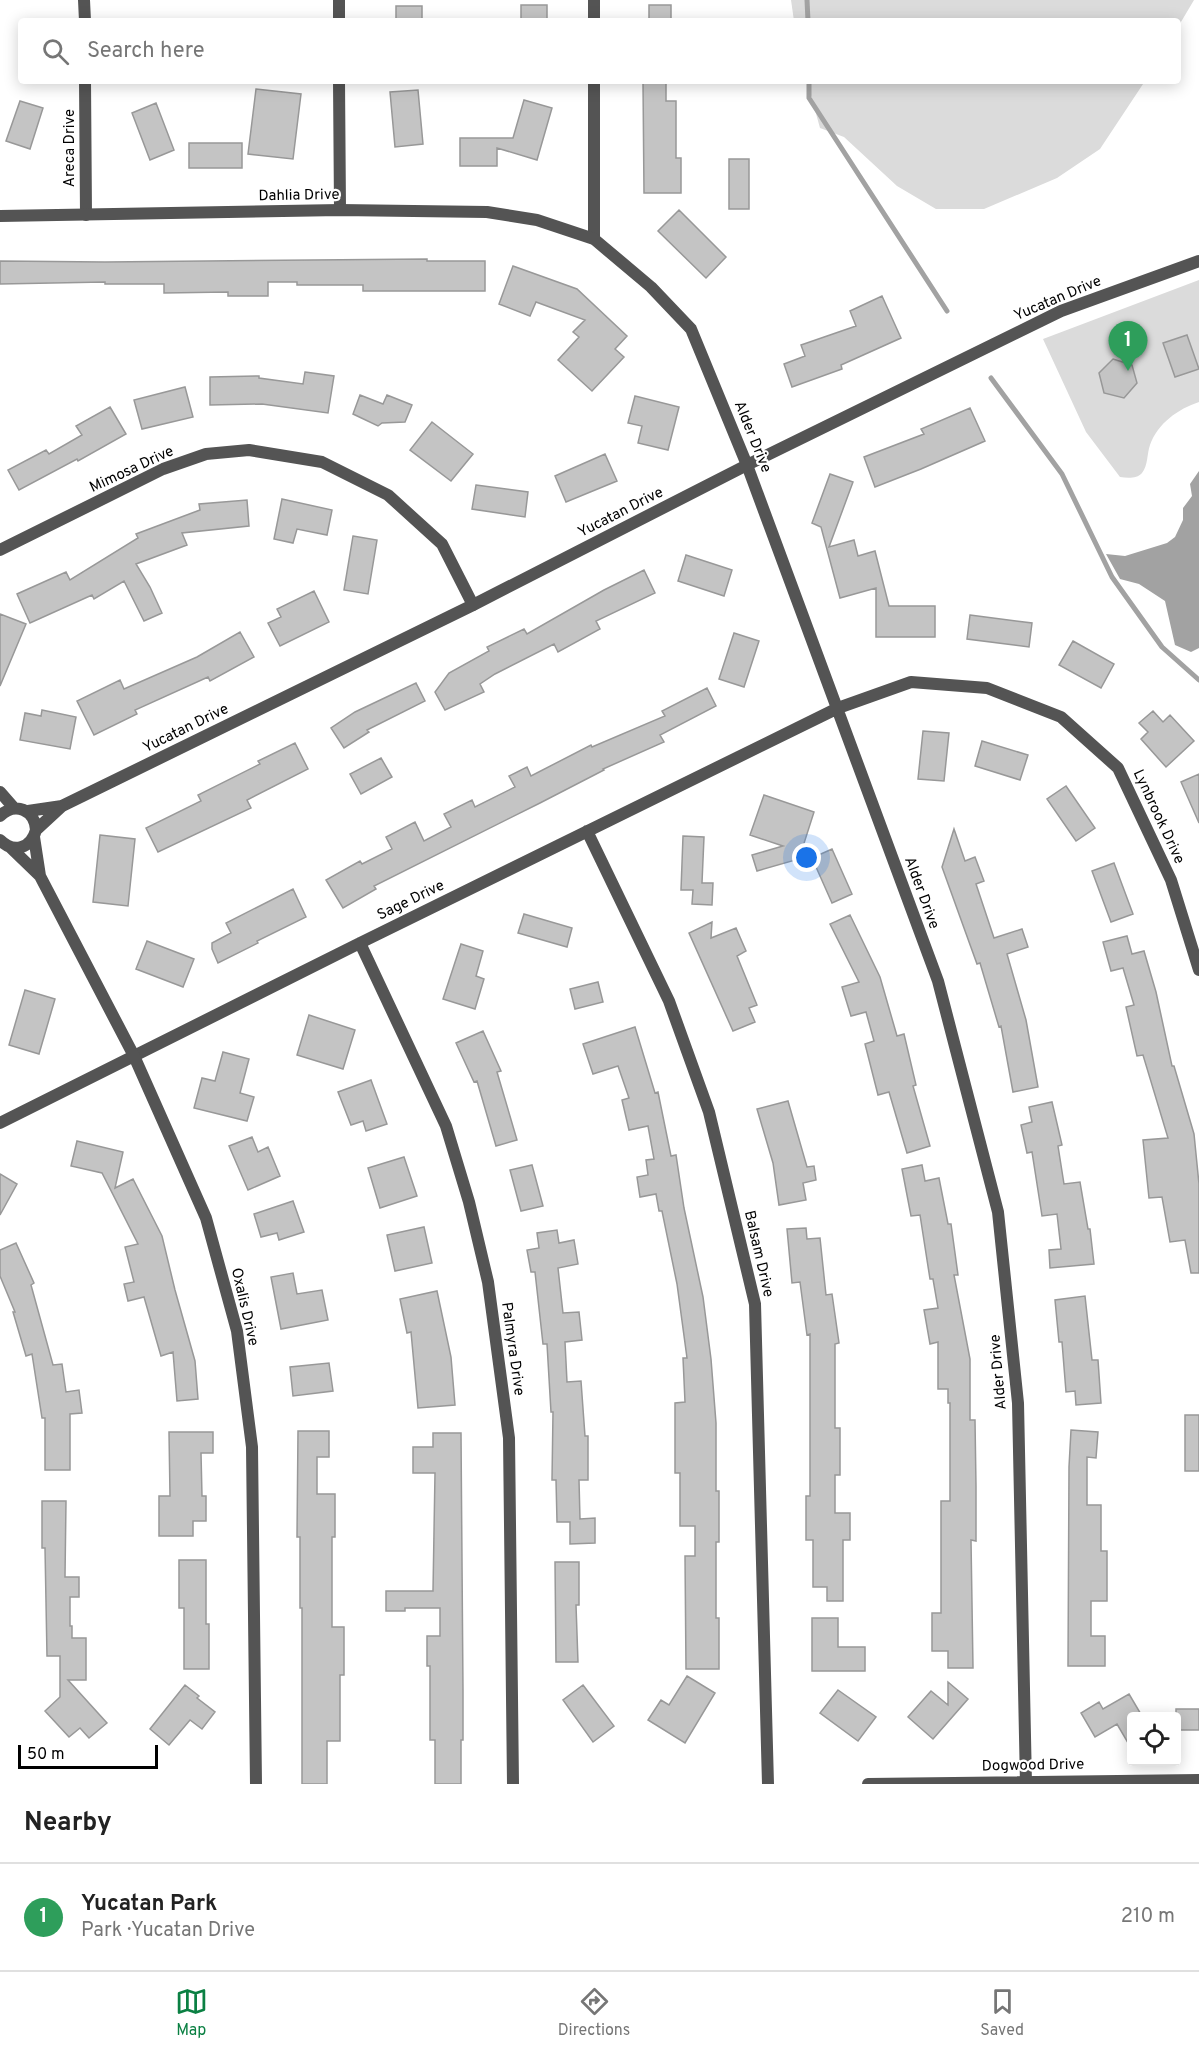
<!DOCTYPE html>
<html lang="en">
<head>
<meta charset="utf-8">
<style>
	body { margin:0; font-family:Overpass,sans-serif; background:#f2f2f2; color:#222 }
	.controls { position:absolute; right:18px; bottom:18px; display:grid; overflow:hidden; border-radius:6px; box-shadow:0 3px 15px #0003 }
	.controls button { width:54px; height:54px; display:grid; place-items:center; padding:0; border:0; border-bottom:2px solid #e0e0e0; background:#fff; color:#222; font:30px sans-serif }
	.scale { position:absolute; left:18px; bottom:15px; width:140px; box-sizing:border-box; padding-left:6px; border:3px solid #000; border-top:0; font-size:16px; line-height:21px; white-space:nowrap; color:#000; -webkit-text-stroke:4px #fff; paint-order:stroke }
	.you { position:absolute; left:807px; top:858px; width:21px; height:21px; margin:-15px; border:4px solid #fff; border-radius:50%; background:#1a73e8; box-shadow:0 0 0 9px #1a73e833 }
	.badge { display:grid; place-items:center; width:39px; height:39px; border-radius:50%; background:#0b8043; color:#fff; font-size:20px; font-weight:700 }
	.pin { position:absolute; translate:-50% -50px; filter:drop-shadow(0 2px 3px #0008) }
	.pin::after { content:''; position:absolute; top:32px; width:21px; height:18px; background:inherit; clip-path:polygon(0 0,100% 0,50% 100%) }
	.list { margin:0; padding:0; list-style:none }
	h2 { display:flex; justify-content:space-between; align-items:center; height:78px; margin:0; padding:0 24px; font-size:26px }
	h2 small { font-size:20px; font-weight:400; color:#767676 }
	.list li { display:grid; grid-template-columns:39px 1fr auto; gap:18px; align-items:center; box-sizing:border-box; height:108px; padding:0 24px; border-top:2px solid #e0e0e0 }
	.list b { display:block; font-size:22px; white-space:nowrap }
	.list p { margin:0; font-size:20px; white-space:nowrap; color:#767676 }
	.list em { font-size:20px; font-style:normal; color:#767676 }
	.icon { flex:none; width:33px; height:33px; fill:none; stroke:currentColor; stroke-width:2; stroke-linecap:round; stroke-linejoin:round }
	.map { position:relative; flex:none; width:1199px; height:1784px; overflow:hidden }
	.search { position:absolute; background:#fff; box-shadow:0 3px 15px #0003; left:18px; right:18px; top:18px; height:66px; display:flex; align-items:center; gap:15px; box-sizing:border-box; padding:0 21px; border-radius:6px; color:#767676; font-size:22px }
	.sheet { height:186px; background:#fff }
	nav { display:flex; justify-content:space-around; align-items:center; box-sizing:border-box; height:84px; border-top:2px solid #e0e0e0; background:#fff; font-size:16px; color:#767676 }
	nav a { display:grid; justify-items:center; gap:3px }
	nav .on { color:#0b8043 }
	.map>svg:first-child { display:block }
	.green { fill:#dbdbdb }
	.water { fill:#a2a2a2 }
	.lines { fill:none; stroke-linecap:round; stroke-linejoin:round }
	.stream { stroke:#a2a2a2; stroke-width:5 }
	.building { fill:#c4c4c4; stroke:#989898; stroke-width:1.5 }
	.minor { stroke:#545454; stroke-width:12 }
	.tertiary { stroke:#545454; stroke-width:12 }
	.labels { text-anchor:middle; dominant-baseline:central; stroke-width:4.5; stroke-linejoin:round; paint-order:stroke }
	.street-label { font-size:15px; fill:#000; stroke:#fff }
</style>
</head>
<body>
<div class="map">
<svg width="1199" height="1784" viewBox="0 0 1199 1784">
	<rect width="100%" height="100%" fill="#fff"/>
	<!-- green -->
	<path class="green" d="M 791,0 L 1194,0 L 1178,27 L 1178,21 L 794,21 Z
		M 807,81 L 1145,81 L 1100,149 L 1057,178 L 984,209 L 936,209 L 897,186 L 844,137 L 820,128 Z
		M 1199,280 L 1199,402 C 1178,409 1158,423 1150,445 C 1147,453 1148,466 1142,473 C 1137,479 1127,478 1120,477 L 1086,432 L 1043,339 Z"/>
	<!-- water -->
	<path class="water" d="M 1199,471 L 1199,648 L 1191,652 L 1175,645 L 1165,601 L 1139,584 L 1120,579 L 1106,554 L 1125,556 L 1167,543 L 1175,537 L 1183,520 L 1183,508 L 1192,496 L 1190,484 Z"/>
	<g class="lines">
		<!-- stream -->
		<path class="stream" d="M 807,0 L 808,21
			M 809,81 L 809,98 L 947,311
			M 991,378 L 1062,474 L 1112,577 L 1162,647 L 1199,680"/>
	</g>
	<!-- building -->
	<path class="building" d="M 521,5 L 547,5 L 547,21 L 521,21 Z
		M 649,5 L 671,5 L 671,21 L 649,21 Z
		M 396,6 L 422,6 L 422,21 L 396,21 Z
		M 643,83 L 666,83 L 666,101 L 676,101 L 676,158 L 681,158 L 681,193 L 644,193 Z
		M 256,89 L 301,94 L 293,159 L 248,154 Z
		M 418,90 L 423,144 L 395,147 L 390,92 Z
		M 524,100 L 552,108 L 537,160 L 497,148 L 497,166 L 460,166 L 460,138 L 513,138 Z
		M 20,101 L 43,108 L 30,149 L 6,141 Z
		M 156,103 L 174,150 L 150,160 L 132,113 Z
		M 189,143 L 242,143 L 242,168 L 189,168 Z
		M 729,159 L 749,159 L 749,209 L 729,209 Z
		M 679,210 L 726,257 L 706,278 L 658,231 Z
		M 427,259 L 427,261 L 485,261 L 485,291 L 363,291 L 363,285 L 297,285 L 297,282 L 268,282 L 268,296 L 228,296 L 228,292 L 164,293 L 164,284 L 105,284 L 105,282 L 0,284 L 0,261 L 105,262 Z
		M 513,266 L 577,289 L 627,336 L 615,349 L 624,357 L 592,391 L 558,360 L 579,337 L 573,332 L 585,320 L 536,302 L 530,316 L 499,304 Z
		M 882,296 L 901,338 L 841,365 L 842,369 L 792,387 L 784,364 L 805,356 L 801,345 L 856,326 L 850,311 Z
		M 1187,335 L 1199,369 L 1175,377 L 1163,343 Z
		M 1113,359 L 1132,365 L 1137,383 L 1124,398 L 1104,393 L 1099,373 Z
		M 305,372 L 334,376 L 328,413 L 262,404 L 210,405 L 210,377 L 259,376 L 259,378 L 303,384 Z
		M 185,387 L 193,417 L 142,429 L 134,400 Z
		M 360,395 L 383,404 L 387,395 L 412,405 L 405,422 L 382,423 L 378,426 L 353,414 Z
		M 635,396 L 679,407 L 668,450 L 638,443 L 642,426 L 628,423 Z
		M 110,407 L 126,434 L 78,461 L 77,459 L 19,490 L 8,470 L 46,450 L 49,454 L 82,435 L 76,426 Z
		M 970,408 L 985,441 L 921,469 L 875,487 L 864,457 L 924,434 L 921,429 Z
		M 432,422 L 473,454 L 451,481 L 410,450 Z
		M 605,454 L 617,481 L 566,502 L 555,476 Z
		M 830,474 L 853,482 L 829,547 L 854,540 L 858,556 L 875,551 L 889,606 L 935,606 L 935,637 L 876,637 L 876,588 L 840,598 L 821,527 L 812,523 Z
		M 476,485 L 528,492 L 525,517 L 472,509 Z
		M 282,499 L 332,510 L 327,535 L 297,529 L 293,543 L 274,539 Z
		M 247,500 L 249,526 L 182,533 L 187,545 L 136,564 L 150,587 L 162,613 L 144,621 L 124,581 L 94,599 L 92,595 L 30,623 L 17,594 L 66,572 L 70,580 L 138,538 L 136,534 L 200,510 L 199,504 Z
		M 353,536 L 377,540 L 368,594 L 344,590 Z
		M 686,555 L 732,570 L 724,596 L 678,581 Z
		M 644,570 L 655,593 L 596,621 L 600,629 L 558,652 L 554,644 L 495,674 L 480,684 L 484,692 L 445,710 L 435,692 L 449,673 L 489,651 L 487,647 L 524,629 L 527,634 L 604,590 Z
		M 314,591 L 329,622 L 280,646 L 268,623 L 281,617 L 277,609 Z
		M 0,614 L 26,624 L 0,686 Z
		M 970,615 L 1032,623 L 1029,647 L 967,639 Z
		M 240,632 L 254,657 L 210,681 L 208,677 L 135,710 L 137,714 L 94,735 L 77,701 L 120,680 L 124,689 L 197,657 Z
		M 734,633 L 759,641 L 744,687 L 719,679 Z
		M 1073,641 L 1114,664 L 1101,688 L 1059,665 Z
		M 416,683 L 425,701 L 367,730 L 369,732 L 344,748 L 331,728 L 355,712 Z
		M 707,688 L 716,706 L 660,735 L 664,742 L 603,769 L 604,770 L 540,803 L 374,886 L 376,889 L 343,908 L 326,880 L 360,861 L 362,864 L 392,849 L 386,837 L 415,822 L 424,841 L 451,827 L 444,814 L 472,800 L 475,807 L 515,787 L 509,776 L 527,767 L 531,776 L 591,745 L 592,747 L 665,716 L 662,711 Z
		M 42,710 L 76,717 L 70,749 L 20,740 L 25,713 L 41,716 Z
		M 1153,711 L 1163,722 L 1170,715 L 1194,741 L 1166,767 L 1141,739 L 1148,732 L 1139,723 Z
		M 923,731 L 949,733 L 944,781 L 918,779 Z
		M 982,741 L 1028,755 L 1020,780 L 975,766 Z
		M 295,743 L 308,769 L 247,800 L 251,808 L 158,852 L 146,828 L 201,801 L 198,795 L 260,764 L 258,761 Z
		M 381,758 L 392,777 L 361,794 L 350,774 Z
		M 1199,774 L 1199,823 L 1181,782 Z
		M 1066,786 L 1095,828 L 1076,841 L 1047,799 Z
		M 764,795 L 814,812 L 799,859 L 757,871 L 752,855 L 783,846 L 750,835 Z
		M 954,829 L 965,861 L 975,857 L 984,881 L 976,884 L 994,938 L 1022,929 L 1028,947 L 1007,954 L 1026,1020 L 1038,1087 L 1013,1092 L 1001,1026 L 999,1027 L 980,963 L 977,964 L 942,867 Z
		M 100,835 L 135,839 L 128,906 L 93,902 Z
		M 683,836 L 704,837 L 702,883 L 713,883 L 712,905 L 692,904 L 693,890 L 681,890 Z
		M 832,849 L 852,894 L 832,903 L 812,858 Z
		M 1114,863 L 1133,914 L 1111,922 L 1092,871 Z
		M 293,889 L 306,917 L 257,941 L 258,943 L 218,963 L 212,949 L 212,943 L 231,933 L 226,923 Z
		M 524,914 L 572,928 L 567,947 L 518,933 Z
		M 850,915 L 880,977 L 897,1036 L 904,1034 L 916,1085 L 913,1086 L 930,1146 L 907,1153 L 889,1092 L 878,1095 L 865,1044 L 874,1041 L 866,1012 L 851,1016 L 842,987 L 859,982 L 830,924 Z
		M 712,922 L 711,938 L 736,928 L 746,951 L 737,956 L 757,1005 L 749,1008 L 755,1022 L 733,1031 L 689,933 Z
		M 1127,936 L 1132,954 L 1144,951 L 1156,992 L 1172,1066 L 1174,1066 L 1194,1134 L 1199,1184 L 1199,1273 L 1191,1273 L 1185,1240 L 1170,1242 L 1162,1197 L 1149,1198 L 1143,1140 L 1168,1138 L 1143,1055 L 1137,1056 L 1126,1007 L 1134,1005 L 1123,968 L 1111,971 L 1103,942 Z
		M 147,941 L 194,959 L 183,987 L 136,969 Z
		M 461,944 L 483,951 L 476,976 L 484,979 L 475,1009 L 443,999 Z
		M 598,982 L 603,1002 L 575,1009 L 570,989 Z
		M 25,990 L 55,999 L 39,1054 L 9,1045 Z
		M 309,1015 L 355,1030 L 343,1069 L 297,1055 Z
		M 635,1027 L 655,1093 L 658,1092 L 671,1156 L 676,1155 L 684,1208 L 703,1297 L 711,1359 L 716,1423 L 716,1491 L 719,1491 L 719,1542 L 716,1542 L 716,1618 L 719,1618 L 719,1669 L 686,1669 L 685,1556 L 695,1556 L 695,1526 L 680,1526 L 680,1473 L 675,1473 L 675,1403 L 685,1402 L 683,1358 L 687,1358 L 677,1284 L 662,1211 L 659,1211 L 656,1194 L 640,1197 L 637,1177 L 648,1175 L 646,1160 L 654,1159 L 648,1126 L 629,1130 L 622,1100 L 629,1098 L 618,1066 L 593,1074 L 583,1044 Z
		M 483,1031 L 501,1071 L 497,1072 L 517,1140 L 496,1146 L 477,1081 L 474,1082 L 456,1043 Z
		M 223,1052 L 249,1059 L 240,1093 L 254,1097 L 247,1121 L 194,1108 L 202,1078 L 215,1081 Z
		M 371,1080 L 387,1124 L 366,1131 L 363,1121 L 351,1125 L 338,1092 Z
		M 788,1101 L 807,1167 L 814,1166 L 816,1180 L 803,1183 L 806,1200 L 779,1205 L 773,1163 L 757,1109 Z
		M 1052,1102 L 1062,1145 L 1058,1146 L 1064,1184 L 1080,1182 L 1088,1229 L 1090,1229 L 1094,1264 L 1050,1268 L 1049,1250 L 1061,1249 L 1057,1214 L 1042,1216 L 1032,1152 L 1027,1153 L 1021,1125 L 1032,1122 L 1029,1107 Z
		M 252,1137 L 258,1152 L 268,1147 L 280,1176 L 248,1190 L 229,1146 Z
		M 77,1141 L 123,1152 L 115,1188 L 133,1179 L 162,1236 L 175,1290 L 195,1361 L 198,1399 L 177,1401 L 173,1352 L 161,1356 L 144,1297 L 128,1301 L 124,1284 L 134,1282 L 125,1247 L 138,1244 L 102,1173 L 71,1166 Z
		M 404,1157 L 417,1196 L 380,1208 L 368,1168 Z
		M 532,1165 L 543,1206 L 521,1211 L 510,1170 Z
		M 922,1165 L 925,1181 L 939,1178 L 948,1224 L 951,1224 L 958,1275 L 954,1275 L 970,1359 L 970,1420 L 975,1420 L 976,1486 L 976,1541 L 971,1540 L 973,1668 L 948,1668 L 948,1651 L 932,1651 L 932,1613 L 941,1613 L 941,1501 L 950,1501 L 950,1403 L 948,1403 L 948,1389 L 938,1389 L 938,1342 L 930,1344 L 924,1310 L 938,1308 L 933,1279 L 930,1279 L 920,1215 L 911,1216 L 902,1169 Z
		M 0,1174 L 17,1184 L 0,1215 Z
		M 293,1201 L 304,1232 L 279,1240 L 277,1233 L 261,1237 L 254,1214 Z
		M 424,1227 L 432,1263 L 395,1271 L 387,1235 Z
		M 806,1228 L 807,1239 L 820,1238 L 826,1295 L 832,1294 L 839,1343 L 835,1344 L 835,1428 L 840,1428 L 840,1475 L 835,1475 L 835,1513 L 850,1513 L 850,1540 L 843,1540 L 843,1601 L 827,1601 L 827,1587 L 813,1587 L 813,1540 L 806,1540 L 806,1496 L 810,1496 L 810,1334 L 807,1335 L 800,1282 L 792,1283 L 787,1229 Z
		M 557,1230 L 559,1243 L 574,1240 L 578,1264 L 558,1268 L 563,1313 L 579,1312 L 582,1340 L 565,1342 L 567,1382 L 581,1381 L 585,1436 L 588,1436 L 588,1480 L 579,1480 L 580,1519 L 595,1518 L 595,1543 L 570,1544 L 570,1522 L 557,1522 L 556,1480 L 552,1480 L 553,1412 L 551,1412 L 547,1344 L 543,1344 L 535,1272 L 531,1272 L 527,1250 L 539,1248 L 537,1233 Z
		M 16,1243 L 34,1283 L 31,1285 L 53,1365 L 62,1364 L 66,1392 L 79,1390 L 82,1413 L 70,1414 L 70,1470 L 45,1470 L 45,1418 L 42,1418 L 32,1354 L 26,1356 L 13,1312 L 15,1312 L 0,1276 L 0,1250 Z
		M 293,1273 L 297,1294 L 322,1290 L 328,1320 L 281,1329 L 271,1277 Z
		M 437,1291 L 451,1357 L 455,1405 L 418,1408 L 411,1332 L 407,1333 L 400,1299 Z
		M 1085,1296 L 1092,1360 L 1098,1360 L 1101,1403 L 1076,1405 L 1075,1391 L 1066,1392 L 1062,1342 L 1059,1342 L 1055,1300 Z
		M 329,1363 L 333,1391 L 293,1396 L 290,1367 Z
		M 1185,1415 L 1199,1415 L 1199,1471 L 1185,1471 Z
		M 1071,1430 L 1098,1432 L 1096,1458 L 1087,1457 L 1087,1505 L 1101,1505 L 1101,1551 L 1107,1551 L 1107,1601 L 1091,1601 L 1091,1636 L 1105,1636 L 1105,1666 L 1068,1666 L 1069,1467 Z
		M 298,1431 L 329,1431 L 329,1457 L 317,1457 L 317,1494 L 335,1494 L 335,1537 L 332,1537 L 332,1627 L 344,1627 L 344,1675 L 340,1675 L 340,1741 L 327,1741 L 327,1784 L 302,1784 L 302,1608 L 300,1608 L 300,1537 L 297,1537 Z
		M 169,1432 L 213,1432 L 213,1453 L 201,1453 L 202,1496 L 206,1496 L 206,1521 L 193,1521 L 193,1536 L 159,1536 L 159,1496 L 170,1496 Z
		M 433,1433 L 461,1433 L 463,1690 L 463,1740 L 461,1740 L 461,1784 L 435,1784 L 435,1740 L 430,1740 L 430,1666 L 427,1666 L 427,1636 L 440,1636 L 440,1608 L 405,1608 L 405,1611 L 386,1611 L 386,1591 L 433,1591 L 435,1473 L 413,1473 L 413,1447 L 433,1447 Z
		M 42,1501 L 66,1501 L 65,1577 L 79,1577 L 79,1597 L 70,1597 L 70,1626 L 72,1626 L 72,1638 L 86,1638 L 86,1680 L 68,1680 L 107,1723 L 89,1738 L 80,1728 L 69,1737 L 45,1711 L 60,1697 L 60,1656 L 47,1656 L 45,1548 L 42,1548 Z
		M 179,1560 L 206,1560 L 206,1624 L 209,1624 L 209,1669 L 184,1669 L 184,1608 L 179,1608 Z
		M 555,1562 L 579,1562 L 579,1605 L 576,1605 L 578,1662 L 556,1662 Z
		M 812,1618 L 838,1618 L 838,1647 L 865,1647 L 865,1671 L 812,1671 Z
		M 687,1676 L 715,1693 L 685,1743 L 648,1720 L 661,1700 L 669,1705 Z
		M 948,1682 L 968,1699 L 933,1739 L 908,1717 L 931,1691 L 948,1705 Z
		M 185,1685 L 199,1696 L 197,1698 L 215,1712 L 202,1729 L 190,1720 L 169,1745 L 150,1729 Z
		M 583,1685 L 614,1726 L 593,1742 L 563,1700 Z
		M 838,1690 L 876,1717 L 858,1741 L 820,1713 Z
		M 1129,1694 L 1142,1716 L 1131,1716 L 1131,1748 L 1117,1724 L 1095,1737 L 1081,1713 L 1099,1702 L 1103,1709 Z
		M 1176,1709 L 1199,1709 L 1199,1730 L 1176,1730 Z"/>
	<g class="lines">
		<!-- minor -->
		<path class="minor" d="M 84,0 L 85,21
			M 339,0 L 339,21
			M 594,21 L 594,0
			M 85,81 L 86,215
			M 339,81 L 340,210
			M 594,239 L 594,81
			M 747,465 L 938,981 L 998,1212 L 1018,1403 L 1026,1784
			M 0,550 L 163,469 L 206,454 L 249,450 L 322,462 L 388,495 L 442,544 L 473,605
			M 587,831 L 669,1001 L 709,1112 L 755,1304 L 768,1784
			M 360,943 L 446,1126 L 469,1202 L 488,1282 L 509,1438 L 513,1784
			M 0,1123 L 360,943 L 838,708 L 911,682 L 987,688 L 1061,717 L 1118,768 L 1171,880 L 1199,970
			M 868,1784 L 1199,1780"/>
		<!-- tertiary -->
		<path class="tertiary" d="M 0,216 L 340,210 L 487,212 L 537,220 L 594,239 L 651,287 L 691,329 L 747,465
			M 0,792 L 14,808
			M 28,811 L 62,806 L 473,605 L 747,465 L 1061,311 L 1199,261
			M 0,816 C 15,801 35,810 36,830 C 31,848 14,854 0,840
			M 36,830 L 62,806
			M 34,837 L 40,876 L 134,1056 L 206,1218 L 237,1331 L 252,1447 L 256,1784
			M 11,848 L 40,876"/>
	</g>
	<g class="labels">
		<!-- street labels -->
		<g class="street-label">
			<text transform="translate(70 148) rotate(-90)">Areca Drive</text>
			<text transform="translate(299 196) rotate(-1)">Dahlia Drive</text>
			<text transform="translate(1058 299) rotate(-23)">Yucatan Drive</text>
			<text transform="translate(752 437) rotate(68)">Alder Drive</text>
			<text transform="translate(132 470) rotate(-25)">Mimosa Drive</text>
			<text transform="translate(621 513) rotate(-27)">Yucatan Drive</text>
			<text transform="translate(186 729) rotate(-26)">Yucatan Drive</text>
			<text transform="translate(1158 817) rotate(65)">Lynbrook Drive</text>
			<text transform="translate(921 893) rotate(70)">Alder Drive</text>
			<text transform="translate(411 901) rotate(-26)">Sage Drive</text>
			<text transform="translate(758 1254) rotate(77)">Balsam Drive</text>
			<text transform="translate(244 1307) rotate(77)">Oxalis Drive</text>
			<text transform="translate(512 1349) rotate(82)">Palmyra Drive</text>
			<text transform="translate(999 1372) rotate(-95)">Alder Drive</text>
			<text transform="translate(1033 1766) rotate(-1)">Dogwood Drive</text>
		</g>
	</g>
</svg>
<div class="controls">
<button><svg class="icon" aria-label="locate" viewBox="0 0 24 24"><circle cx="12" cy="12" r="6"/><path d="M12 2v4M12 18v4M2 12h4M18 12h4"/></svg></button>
</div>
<div class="scale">50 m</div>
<div class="you"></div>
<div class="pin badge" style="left:1128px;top:371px;background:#2e9e5b">1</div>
<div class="search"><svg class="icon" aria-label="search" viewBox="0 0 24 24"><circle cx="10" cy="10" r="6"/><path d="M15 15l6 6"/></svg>Search here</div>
</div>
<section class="sheet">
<h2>Nearby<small></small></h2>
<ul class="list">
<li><span class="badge" style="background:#2e9e5b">1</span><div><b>Yucatan Park</b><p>Park · Yucatan Drive</p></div><em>210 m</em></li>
</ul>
</section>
<nav>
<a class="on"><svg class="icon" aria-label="map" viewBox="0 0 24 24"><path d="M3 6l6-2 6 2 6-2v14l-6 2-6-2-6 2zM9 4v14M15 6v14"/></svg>Map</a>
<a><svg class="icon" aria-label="directions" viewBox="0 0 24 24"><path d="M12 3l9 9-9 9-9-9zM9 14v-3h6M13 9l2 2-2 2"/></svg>Directions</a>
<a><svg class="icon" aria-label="saved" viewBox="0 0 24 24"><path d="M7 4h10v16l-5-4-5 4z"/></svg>Saved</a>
</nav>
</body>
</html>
